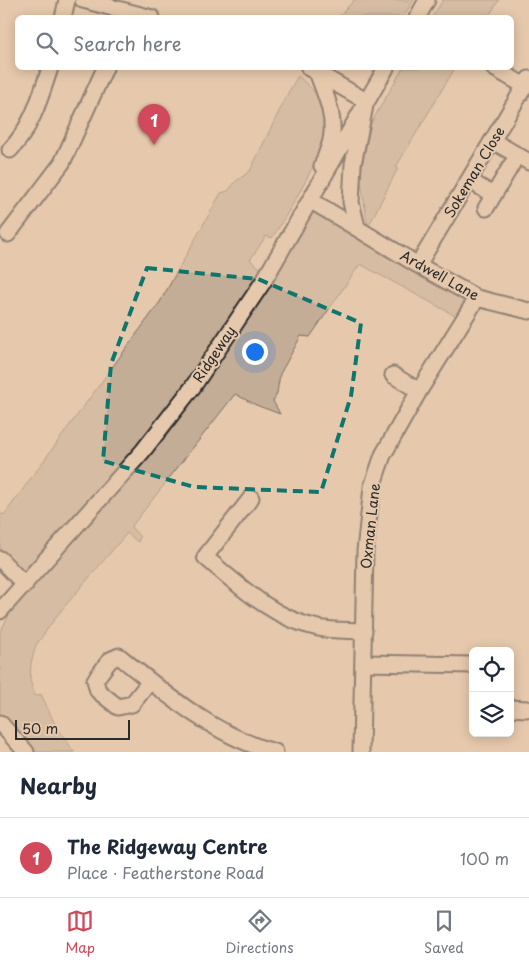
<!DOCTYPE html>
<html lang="en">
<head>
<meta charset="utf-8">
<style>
	body { margin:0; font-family:"Playpen Sans",sans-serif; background:#f2f2f3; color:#1f2937 }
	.controls { position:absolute; right:15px; bottom:15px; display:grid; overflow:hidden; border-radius:8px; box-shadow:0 2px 12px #0003 }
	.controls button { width:45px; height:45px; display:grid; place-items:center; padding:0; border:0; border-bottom:1px solid #e0e1e3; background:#fff; color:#1f2937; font:25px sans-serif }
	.scale { position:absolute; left:15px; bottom:12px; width:115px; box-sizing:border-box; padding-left:5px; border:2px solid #2b2b2b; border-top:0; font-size:14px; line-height:18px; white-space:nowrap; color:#2b2b2b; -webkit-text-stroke:4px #e6c9ad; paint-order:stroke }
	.you { position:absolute; left:254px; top:351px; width:18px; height:18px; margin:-12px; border:4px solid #fff; border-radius:50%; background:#1a73e8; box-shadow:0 0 0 8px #1a73e833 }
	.badge { display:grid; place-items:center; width:32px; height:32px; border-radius:50%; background:#d1495b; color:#fff; font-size:16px; font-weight:700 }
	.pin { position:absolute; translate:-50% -41px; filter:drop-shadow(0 1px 2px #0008) }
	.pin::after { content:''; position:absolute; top:26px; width:18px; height:15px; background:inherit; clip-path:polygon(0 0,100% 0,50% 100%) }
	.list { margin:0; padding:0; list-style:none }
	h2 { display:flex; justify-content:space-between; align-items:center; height:65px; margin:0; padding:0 20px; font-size:21px }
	h2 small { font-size:16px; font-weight:400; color:#747a83 }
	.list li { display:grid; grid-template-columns:32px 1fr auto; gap:15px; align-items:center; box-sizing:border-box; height:80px; padding:0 20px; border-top:1px solid #e0e1e3 }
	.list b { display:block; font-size:19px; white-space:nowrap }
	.list p { margin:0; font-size:16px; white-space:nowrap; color:#747a83 }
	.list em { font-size:16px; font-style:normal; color:#747a83 }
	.icon { flex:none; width:28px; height:28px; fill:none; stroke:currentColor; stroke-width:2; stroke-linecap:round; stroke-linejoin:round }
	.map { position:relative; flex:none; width:529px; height:752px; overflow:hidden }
	.search { position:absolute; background:#fff; box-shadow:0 2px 12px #0003; left:15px; right:15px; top:15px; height:55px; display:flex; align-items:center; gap:12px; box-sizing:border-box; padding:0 18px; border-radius:8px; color:#747a83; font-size:19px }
	.sheet { height:145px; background:#fff }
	nav { display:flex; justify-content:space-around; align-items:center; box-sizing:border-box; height:70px; border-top:1px solid #e0e1e3; background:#fff; font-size:14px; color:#747a83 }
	nav a { display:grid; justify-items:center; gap:2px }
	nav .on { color:#d1495b }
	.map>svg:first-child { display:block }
	.grass { fill:#c4ad96; stroke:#786c60 }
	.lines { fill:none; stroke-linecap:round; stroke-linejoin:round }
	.minor-casing { stroke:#2b2b2b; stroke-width:19 }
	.minor { stroke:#e6c9ad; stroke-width:15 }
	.marked { fill:none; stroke:#0f766e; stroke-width:4; stroke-dasharray:10 6; stroke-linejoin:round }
	.labels { text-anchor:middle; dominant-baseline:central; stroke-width:4; stroke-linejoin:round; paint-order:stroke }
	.street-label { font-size:14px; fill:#2b2b2b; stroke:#e6c9ad }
</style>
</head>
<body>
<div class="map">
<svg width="529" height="752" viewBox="0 0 529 752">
	<rect width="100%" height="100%" fill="#e6c9ad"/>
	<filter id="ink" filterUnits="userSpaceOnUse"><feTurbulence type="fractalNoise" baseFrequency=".02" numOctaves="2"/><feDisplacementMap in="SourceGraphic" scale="10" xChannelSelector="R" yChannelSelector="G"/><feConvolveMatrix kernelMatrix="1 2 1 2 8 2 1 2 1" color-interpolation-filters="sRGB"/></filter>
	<g filter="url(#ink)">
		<!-- grass -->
		<path class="grass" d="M 354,0 L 414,0 L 403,17 L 339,17 Z
			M 443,0 L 499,0 L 488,17 L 432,17 Z
			M 403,68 L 455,68 L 396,167 L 398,168 L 368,227 L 360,176 L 371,123 Z
			M 298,76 C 311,87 323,99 326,116 C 331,145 288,213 272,238 L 266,236 L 250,260 L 265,272 L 310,200 L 477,298 L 463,320 L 360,264 L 310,337 L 301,336 L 280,374 L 277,393 L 273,401 L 280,414 L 256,405 L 235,394 L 131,527 L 140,537 L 138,542 L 127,533 L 59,613 L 36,645 L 31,663 L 30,680 L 35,696 L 41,694 L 54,722 L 74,752 L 26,752 L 0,723 L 0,632 L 25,585 L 0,559 L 0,513 L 4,515 L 160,302 L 221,193 L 228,191 L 235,182 L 250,171 L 289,91 Z"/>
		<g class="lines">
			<defs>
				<path id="minor" d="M 83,0 L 152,18
					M 63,18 L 67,0
					M 417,18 L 427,0
					M 309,68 L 366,101 L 353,164 L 351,202 L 357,227
					M 494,68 L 525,86
					M 317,72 C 325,93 336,117 331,140 C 329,149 325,157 322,166
					M 493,141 L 529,162
					M 10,150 C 32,127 40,98 50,68
					M 469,180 L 493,195
					M 310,200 L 418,265 L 477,298 L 529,311
					M 486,208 L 512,164
					M 8,234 L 62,163 L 105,68
					M 418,265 L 529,79
					M 393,375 L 419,391
					M 251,498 L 205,557 C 238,585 274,619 318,628 C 332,631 349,630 364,631
					M 0,559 L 25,585
					M 0,611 L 142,452 L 192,388 L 263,282 L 386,68
					M 364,663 L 473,665
					M 150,681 L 132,704 L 118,707 L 98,691 L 95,680 L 110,660 L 119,656 C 164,693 218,738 275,752
					M 510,708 L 527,709
					M 0,723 L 26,752
					M 361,752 L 365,551 L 372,487 L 383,455 L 419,391 L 477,298"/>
			</defs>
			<!-- minor casing -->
			<use href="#minor" class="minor-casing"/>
			<!-- minor -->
			<use href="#minor" class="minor"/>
		</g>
	</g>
	<!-- marked area -->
	<path d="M0 0H529V752H0ZM 147,268 L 258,279 L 361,323 L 351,396 L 321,492 L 194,487 L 103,461 L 111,364 Z" fill="#e6c9ad" fill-opacity=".55" fill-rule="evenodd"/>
	<path class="marked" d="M 147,268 L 258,279 L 361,323 L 351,396 L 321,492 L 194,487 L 103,461 L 111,364 Z"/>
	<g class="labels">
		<!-- street labels -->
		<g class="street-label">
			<text transform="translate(474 172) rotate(-59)">Sokeman Close</text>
			<text transform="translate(440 275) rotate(29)">Ardwell Lane</text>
			<text transform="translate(214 354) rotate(-56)">Ridgeway</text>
			<text transform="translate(370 526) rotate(-84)">Oxman Lane</text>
		</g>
	</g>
</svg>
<div class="controls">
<button><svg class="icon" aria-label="locate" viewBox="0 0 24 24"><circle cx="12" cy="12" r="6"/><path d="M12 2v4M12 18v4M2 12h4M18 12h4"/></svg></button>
<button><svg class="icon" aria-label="layers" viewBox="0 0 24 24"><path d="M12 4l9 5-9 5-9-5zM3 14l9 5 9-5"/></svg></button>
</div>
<div class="scale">50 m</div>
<div class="you"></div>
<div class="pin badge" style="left:154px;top:145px">1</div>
<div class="search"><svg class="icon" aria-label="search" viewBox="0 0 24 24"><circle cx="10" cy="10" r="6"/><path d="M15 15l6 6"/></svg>Search here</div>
</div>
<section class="sheet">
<h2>Nearby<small></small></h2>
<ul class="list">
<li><span class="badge">1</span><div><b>The Ridgeway Centre</b><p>Place · Featherstone Road</p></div><em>100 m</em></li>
</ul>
</section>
<nav>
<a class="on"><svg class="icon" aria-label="map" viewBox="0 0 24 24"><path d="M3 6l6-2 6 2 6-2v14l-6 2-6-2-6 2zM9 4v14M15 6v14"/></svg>Map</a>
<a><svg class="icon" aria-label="directions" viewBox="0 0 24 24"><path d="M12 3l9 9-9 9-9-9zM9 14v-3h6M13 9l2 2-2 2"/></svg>Directions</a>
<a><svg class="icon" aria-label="saved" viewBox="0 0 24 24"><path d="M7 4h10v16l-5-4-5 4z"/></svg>Saved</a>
</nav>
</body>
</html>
